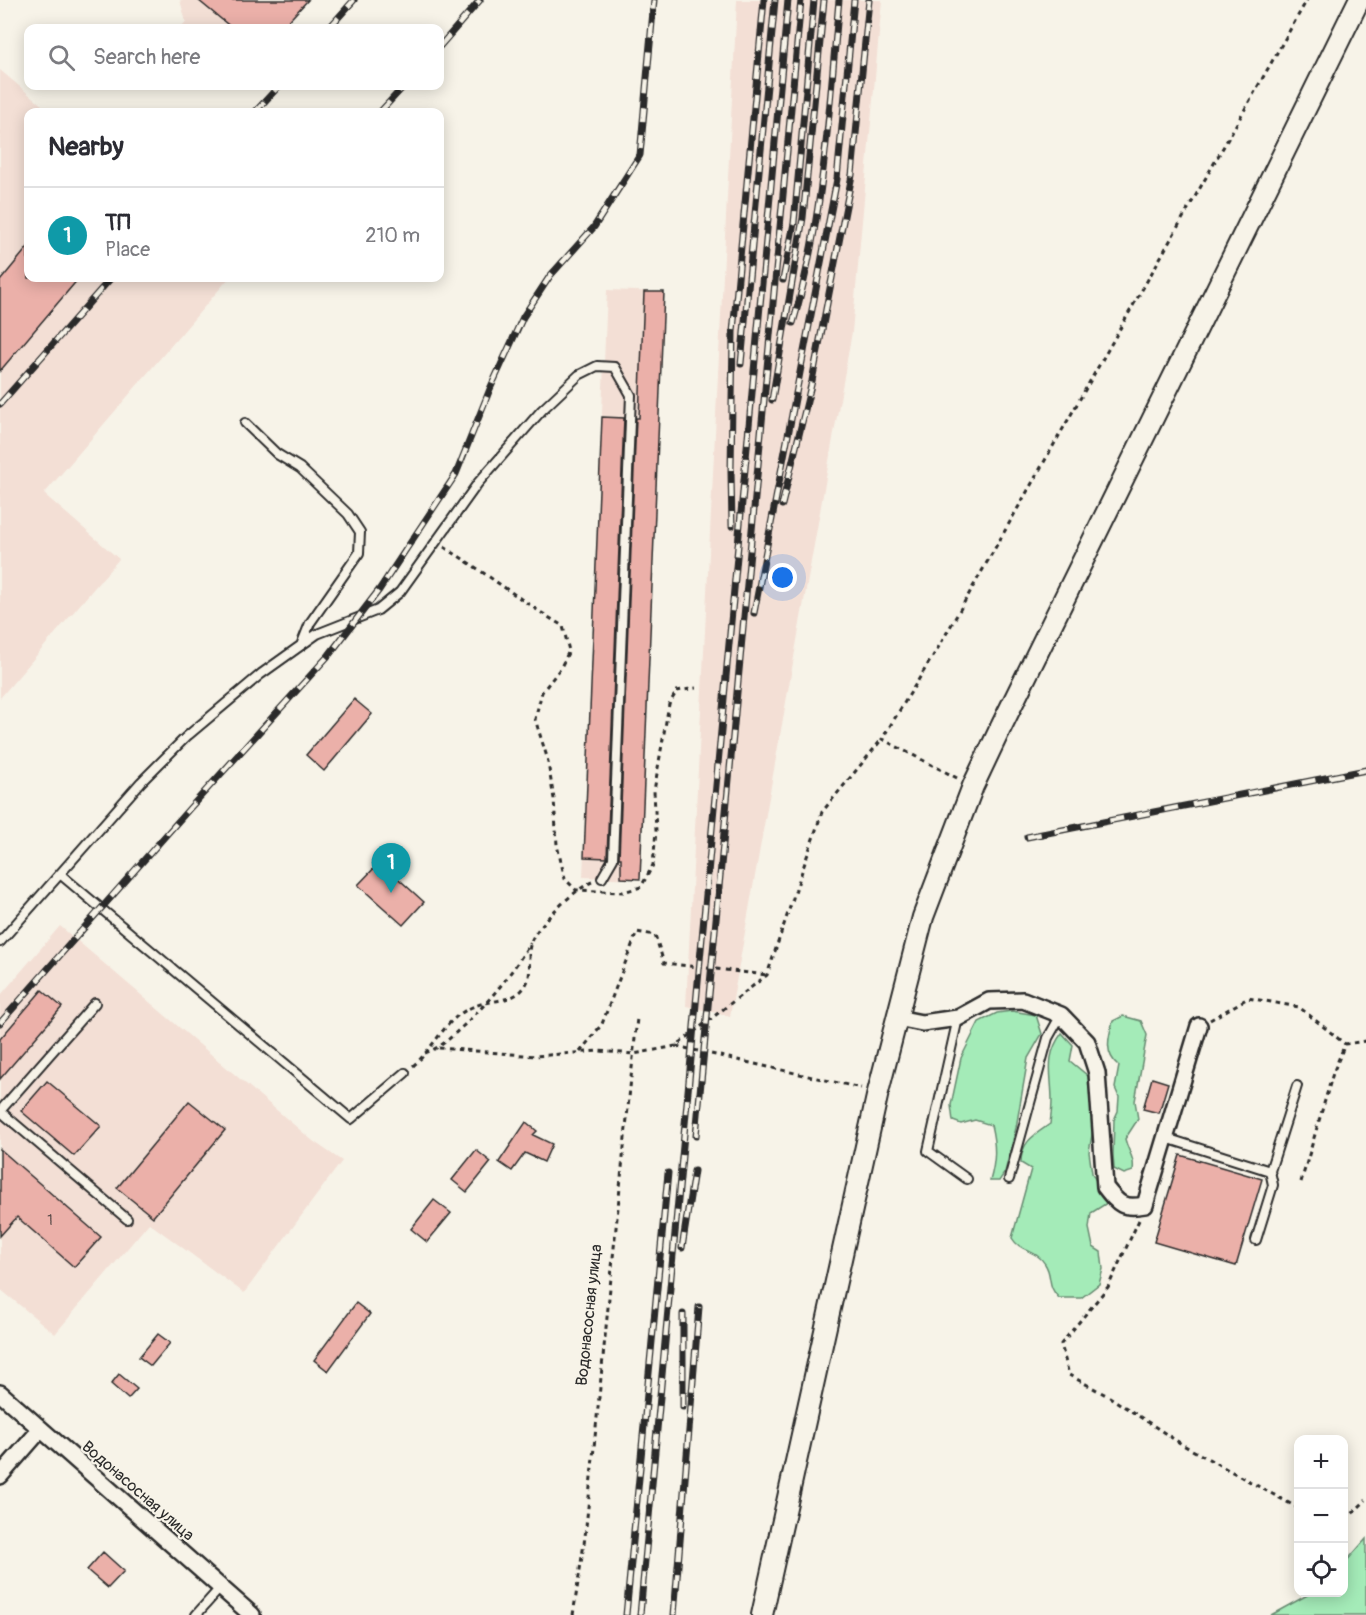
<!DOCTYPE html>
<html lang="en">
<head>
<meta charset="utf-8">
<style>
	body { margin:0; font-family:Pangolin,sans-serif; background:#f2f2f3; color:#2b2b33 }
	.controls { position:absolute; right:18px; bottom:18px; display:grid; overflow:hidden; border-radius:12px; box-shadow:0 3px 15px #0003 }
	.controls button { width:54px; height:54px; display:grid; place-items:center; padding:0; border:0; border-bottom:2px solid #e1e1e2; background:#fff; color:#2b2b33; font:30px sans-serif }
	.you { position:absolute; left:783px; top:578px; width:21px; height:21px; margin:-15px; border:4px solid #fff; border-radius:50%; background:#1a73e8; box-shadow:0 0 0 9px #1a73e833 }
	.badge { display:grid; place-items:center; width:39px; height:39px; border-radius:50%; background:#ea580c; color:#fff; font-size:20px; font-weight:700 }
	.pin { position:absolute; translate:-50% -50px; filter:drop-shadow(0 2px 3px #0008) }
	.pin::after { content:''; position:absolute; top:32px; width:21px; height:18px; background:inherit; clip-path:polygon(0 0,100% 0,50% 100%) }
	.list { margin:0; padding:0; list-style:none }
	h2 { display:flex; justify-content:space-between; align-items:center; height:78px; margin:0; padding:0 24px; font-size:26px }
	h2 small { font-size:20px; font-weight:400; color:#7c7c81 }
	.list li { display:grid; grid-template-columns:39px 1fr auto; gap:18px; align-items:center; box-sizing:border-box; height:96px; padding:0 24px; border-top:2px solid #e1e1e2 }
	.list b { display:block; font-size:22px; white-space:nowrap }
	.list p { margin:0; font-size:20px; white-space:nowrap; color:#7c7c81 }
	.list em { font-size:20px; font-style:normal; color:#7c7c81 }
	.icon { flex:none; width:33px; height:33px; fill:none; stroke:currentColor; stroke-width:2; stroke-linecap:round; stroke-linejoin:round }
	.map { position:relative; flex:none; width:1366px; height:1615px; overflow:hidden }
	.search { position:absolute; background:#fff; box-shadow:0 3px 15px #0003; left:24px; top:24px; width:420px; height:66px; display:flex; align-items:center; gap:15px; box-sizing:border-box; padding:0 21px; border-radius:12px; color:#7c7c81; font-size:22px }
	.panel { position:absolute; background:#fff; box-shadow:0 3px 15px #0003; left:24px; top:108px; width:420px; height:174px; border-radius:12px }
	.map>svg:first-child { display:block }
	.built { fill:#f3dfd5 }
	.green { fill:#a4ebb8; stroke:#688b72; stroke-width:1.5 }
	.building { fill:#ebb0a9; stroke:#2b2b2b; stroke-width:1.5 }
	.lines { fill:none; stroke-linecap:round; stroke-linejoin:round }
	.service-casing { stroke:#2b2b2b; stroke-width:12 }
	.minor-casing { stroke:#2b2b2b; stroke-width:20 }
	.tertiary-casing { stroke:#2b2b2b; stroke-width:24 }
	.path { stroke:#2b2b2b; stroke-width:3; stroke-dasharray:4.5 4.5; stroke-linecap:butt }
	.service { stroke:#f7f3e8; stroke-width:8 }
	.minor { stroke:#f7f3e8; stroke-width:15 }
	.tertiary { stroke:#f7f3e8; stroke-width:20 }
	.rail-casing { stroke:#2b2b2b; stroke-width:7 }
	.rail { stroke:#f7f3e8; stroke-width:4.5; stroke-dasharray:14; stroke-linecap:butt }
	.labels { text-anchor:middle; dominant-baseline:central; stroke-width:4.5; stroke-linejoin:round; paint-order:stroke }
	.number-label { font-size:14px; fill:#5b4c4a }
	.street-label { font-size:16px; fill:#2b2b2b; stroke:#f7f3e8 }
</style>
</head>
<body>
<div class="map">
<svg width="1366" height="1615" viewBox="0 0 1366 1615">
	<rect width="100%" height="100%" fill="#f7f3e8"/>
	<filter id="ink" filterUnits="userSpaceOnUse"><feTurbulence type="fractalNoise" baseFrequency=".0167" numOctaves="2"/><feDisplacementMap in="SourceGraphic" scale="12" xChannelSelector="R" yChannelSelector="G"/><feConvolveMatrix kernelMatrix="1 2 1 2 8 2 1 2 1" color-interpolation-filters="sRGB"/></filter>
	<g filter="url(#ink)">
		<!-- built -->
		<path class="built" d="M 180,0 L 308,0 L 282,28 L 180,28 L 186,22 Z
			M 737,0 L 882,0 L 852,332 L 730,1016 L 686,1006 Z
			M 0,70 L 50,112 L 28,112 L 28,278 L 229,278 L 44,494 L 119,559 L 0,698 Z
			M 607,290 L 664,292 L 640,879 L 583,877 Z
			M 60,926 L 313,1141 L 342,1161 L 244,1293 L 149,1223 L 55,1334 L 0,1289 L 0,996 Z"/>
		<!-- green -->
		<path class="green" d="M 1012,1011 L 1036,1015 L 1042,1034 L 1028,1058 L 1016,1128 L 1005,1172 L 999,1181 L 990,1181 C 996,1160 996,1146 991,1125 L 975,1120 L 961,1124 L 953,1121 L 951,1105 L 961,1058 L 979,1022 L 997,1013 Z
			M 1123,1016 L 1141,1021 L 1147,1035 L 1135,1101 L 1138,1119 L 1125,1139 C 1128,1152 1135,1157 1133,1171 L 1124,1174 L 1114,1169 L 1113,1154 L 1114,1120 L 1118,1111 L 1119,1097 L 1115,1088 L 1119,1066 C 1104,1054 1108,1038 1113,1021 Z
			M 1062,1033 L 1073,1045 L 1070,1061 L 1088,1076 L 1095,1118 L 1089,1152 L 1092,1173 L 1107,1203 L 1091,1213 L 1089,1228 L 1093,1247 L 1101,1252 L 1103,1269 L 1099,1284 L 1081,1298 L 1059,1298 C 1046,1285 1053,1276 1045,1264 C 1037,1250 1020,1252 1012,1238 L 1031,1169 L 1021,1163 C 1021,1142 1034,1135 1050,1124 C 1051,1116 1052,1108 1052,1101 C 1052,1074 1044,1057 1062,1033 Z
			M 1366,1539 L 1366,1615 L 1271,1615 L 1311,1593 L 1344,1592 L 1344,1564 Z"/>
		<!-- building -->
		<path class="building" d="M 198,0 L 308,0 L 282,28 L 232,28 Z
			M 28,247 L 28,278 L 79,278 L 0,371 L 0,281 Z
			M 644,292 L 664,292 L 640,879 L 621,878 L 621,858 L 619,858 L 636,418 L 639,418 Z
			M 602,417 L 624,418 L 607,858 L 584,857 Z
			M 354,699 L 372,714 L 324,771 L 306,755 Z
			M 380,862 L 424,902 L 403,925 L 358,885 Z
			M 42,990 L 62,1007 L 0,1079 L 0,1039 Z
			M 1152,1078 L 1168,1083 L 1159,1113 L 1143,1109 Z
			M 47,1081 L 101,1126 L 74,1156 L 21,1111 Z
			M 189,1101 L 225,1130 L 153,1217 L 117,1188 Z
			M 526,1122 L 537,1131 L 533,1135 L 552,1144 L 544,1162 L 525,1153 L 512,1171 L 499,1162 Z
			M 0,1149 L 101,1237 L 74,1267 L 17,1217 L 0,1236 Z
			M 476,1150 L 491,1162 L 467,1192 L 452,1180 Z
			M 1180,1155 L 1262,1179 L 1236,1266 L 1154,1242 Z
			M 434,1200 L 451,1213 L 427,1242 L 411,1229 Z
			M 356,1303 L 370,1314 L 328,1371 L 314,1360 Z
			M 158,1334 L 170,1343 L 151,1366 L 139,1357 Z
			M 119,1374 L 137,1389 L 128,1399 L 111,1384 Z
			M 103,1552 L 124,1571 L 108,1588 L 87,1570 Z"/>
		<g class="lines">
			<defs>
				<path id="service" d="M 245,423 L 277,454 L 300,468 L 348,514 L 360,532 L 359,553 L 310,623 L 302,643
					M 60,874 L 351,1119 L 405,1073
					M 0,942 L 141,782 L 186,737 L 261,674 L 317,634 L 378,610 L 400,592 L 478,483 L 542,410 L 579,375 L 597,366 L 615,367 L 631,395 L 613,859 L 602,878
					M 958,1018 L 928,1151 L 967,1179
					M 0,1111 L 127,1219
					M 0,1111 L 95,1003
					M 1166,1138 L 1270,1171 L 1273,1185 L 1256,1240
					M 1270,1171 L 1297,1086
					M 1009,1179 L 1048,1038 L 1061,1015
					M 196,1615 L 221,1587"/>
				<path id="minor" d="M 897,1018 L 922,1023 L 958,1018 L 989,1001 L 1023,1000 L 1061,1015 L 1087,1042 L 1097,1073 L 1105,1187 C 1119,1205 1123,1209 1145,1205 L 1199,1026
					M 0,1393 L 252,1615
					M 0,1476 L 41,1429"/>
				<path id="tertiary" d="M 762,1615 L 878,1092 L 923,917 L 973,786 L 1000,729 L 1359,0"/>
			</defs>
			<!-- service casing -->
			<use href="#service" class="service-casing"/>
			<!-- minor casing -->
			<use href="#minor" class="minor-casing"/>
			<!-- tertiary casing -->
			<use href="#tertiary" class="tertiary-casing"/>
			<!-- path -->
			<path class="path" d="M 444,547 C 485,572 522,602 563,626 L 569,651 L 560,669 L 542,692 L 535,719 L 547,757 L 554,799 L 557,845 L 565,879 L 576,890 L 623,892 L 641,887 L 653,865 L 656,831 L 654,791 L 669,704 L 677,691 L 696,688
				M 957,778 L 882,739 L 941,643 L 1307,0
				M 1210,1020 L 1248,998 L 1299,1007 L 1345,1044
				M 676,1046 L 861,1088
				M 439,1048 L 536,1056 L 599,1051 L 634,1054 L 676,1046 L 767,975 L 822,812 L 882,739
				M 580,1052 L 602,1024 L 637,932 L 655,935 L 664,963 L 767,975
				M 425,1053 C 442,1047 449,1039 462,1027 C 490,1001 511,975 530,943
				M 413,1066 C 436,1046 445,1017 475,1006 C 489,1000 511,1002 522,990 C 536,975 525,959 531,942 C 536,926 576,888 592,882
				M 1301,1182 L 1333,1073 L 1345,1044 L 1366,1041
				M 1139,1220 L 1108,1287 L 1061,1344 L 1069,1375 L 1108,1396 L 1183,1445 L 1298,1508
				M 1344,1514 L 1352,1514 L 1366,1500
				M 573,1615 L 585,1537 L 637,1018"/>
			<!-- service -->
			<use href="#service" class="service"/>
			<!-- minor -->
			<use href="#minor" class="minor"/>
			<!-- tertiary -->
			<use href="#tertiary" class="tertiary"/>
			<defs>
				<path id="rail" d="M 329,28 L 354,0
					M 440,46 L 480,0
					M 255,112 L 279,86
					M 380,112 L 404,86
					M 783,280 L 794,223 L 814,0
					M 793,323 C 824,218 829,109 839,0
					M 741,364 L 775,0
					M 772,400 L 803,218 L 824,0
					M 0,404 L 111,278
					M 782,505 L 812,381 L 852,175 L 869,0
					M 732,526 L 731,471 L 733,332 L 764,0
					M 754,613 L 837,179 L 854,0
					M 1027,837 L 1366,770
					M 0,1023 L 189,809 L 329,655 L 379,590 L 456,474 L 490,389 L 523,317 L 550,276 L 594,227 L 640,155 L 654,0
					M 696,1136 L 801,0
					M 682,1248 L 694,1171
					M 683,1407 L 683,1314
					M 626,1615 L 668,1173
					M 640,1615 L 788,0
					M 674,1615 L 699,1307"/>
			</defs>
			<!-- rail casing -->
			<use href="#rail" class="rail-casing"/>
			<!-- rail -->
			<use href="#rail" class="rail"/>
		</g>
	</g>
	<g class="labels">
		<!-- number labels -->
		<g class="number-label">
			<text x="50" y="1220">1</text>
		</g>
		<!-- street labels -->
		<g class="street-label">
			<text transform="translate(589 1315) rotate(-84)">Водонасосная улица</text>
			<text transform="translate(138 1491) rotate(41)">Водонасосная улица</text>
		</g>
	</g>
</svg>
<div class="controls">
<button>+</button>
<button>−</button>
<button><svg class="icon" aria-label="locate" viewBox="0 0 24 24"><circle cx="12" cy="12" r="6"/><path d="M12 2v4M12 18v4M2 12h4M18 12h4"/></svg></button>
</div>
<div class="you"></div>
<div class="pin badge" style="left:391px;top:893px;background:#0f9aa8">1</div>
<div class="search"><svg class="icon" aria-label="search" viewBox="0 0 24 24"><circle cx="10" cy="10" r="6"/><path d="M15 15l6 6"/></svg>Search here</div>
<section class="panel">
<h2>Nearby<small></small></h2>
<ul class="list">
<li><span class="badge" style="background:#0f9aa8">1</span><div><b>ТП</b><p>Place</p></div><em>210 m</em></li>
</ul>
</section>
</div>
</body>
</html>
